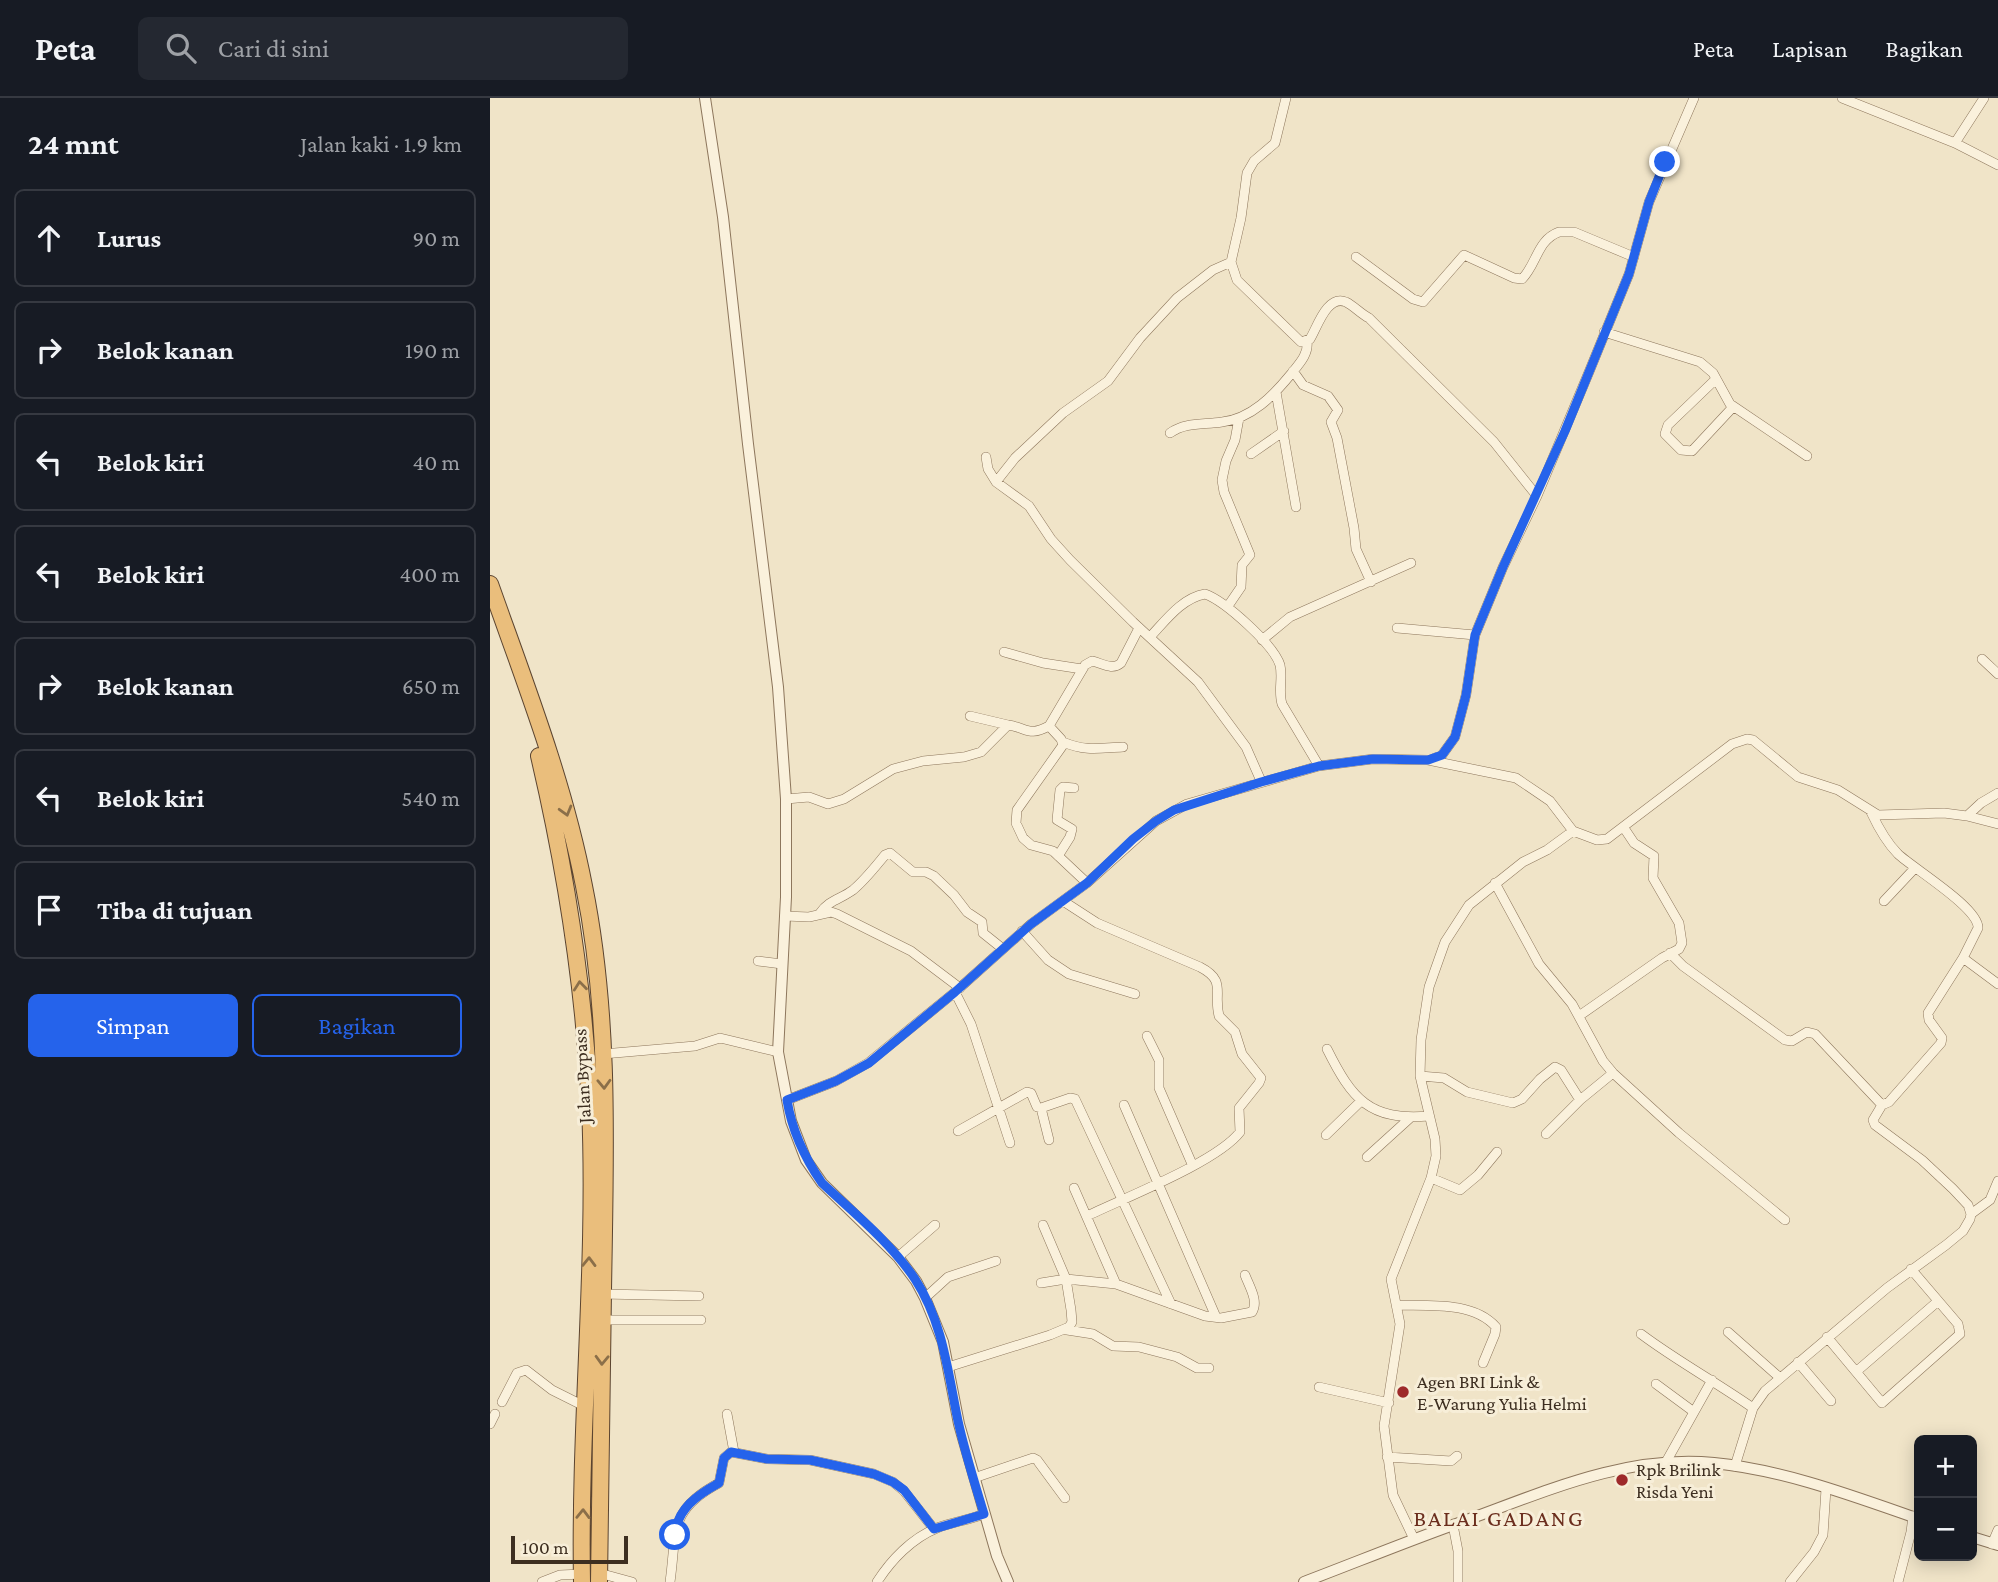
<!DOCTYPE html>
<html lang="id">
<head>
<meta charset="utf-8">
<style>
	body { margin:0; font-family:"Crimson Pro",serif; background:#242831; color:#f1f3f6 }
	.controls { position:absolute; right:21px; bottom:21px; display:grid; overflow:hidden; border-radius:10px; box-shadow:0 4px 18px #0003 }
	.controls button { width:63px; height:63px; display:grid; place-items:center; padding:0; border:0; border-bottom:2px solid #363941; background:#171b24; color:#f1f3f6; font:35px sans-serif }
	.scale { position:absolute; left:21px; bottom:18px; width:117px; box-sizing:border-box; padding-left:7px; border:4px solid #3d2e20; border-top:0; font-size:19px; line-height:24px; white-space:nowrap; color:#3d2e20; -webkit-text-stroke:5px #f7eed8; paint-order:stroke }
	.stop { position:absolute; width:21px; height:21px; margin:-16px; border:5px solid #2563eb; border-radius:50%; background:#fff }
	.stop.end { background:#2563eb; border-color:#fff; box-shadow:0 2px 7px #0008 }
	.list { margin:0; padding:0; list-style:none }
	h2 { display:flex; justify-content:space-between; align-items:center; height:91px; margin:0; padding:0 28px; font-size:30px }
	h2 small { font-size:23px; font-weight:400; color:#9ea1a6 }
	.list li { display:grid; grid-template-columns:46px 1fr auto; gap:21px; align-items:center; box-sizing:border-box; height:98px; margin:0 14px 14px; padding:0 14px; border:2px solid #363941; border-radius:10px }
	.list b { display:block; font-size:26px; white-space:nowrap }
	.list em { font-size:23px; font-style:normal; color:#9ea1a6 }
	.actions { display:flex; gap:14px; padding:21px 28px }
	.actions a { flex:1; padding:16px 0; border:2px solid #2563eb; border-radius:10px; text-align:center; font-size:24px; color:#2563eb }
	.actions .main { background:#2563eb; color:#fff }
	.icon { flex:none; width:38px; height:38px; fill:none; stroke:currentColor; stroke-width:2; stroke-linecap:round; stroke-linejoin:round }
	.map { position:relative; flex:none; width:1508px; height:1484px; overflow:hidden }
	header { display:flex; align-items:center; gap:42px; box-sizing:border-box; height:98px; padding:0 35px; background:#171b24; border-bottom:2px solid #363941 }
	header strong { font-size:33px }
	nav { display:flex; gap:38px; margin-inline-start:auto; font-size:24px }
	.search { width:490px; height:63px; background:#242831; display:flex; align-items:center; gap:18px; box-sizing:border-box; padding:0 24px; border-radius:10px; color:#9ea1a6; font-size:26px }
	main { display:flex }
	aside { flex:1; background:#171b24 }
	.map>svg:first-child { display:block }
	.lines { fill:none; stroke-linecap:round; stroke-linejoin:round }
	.minor-casing { stroke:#8d765c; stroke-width:10 }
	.tertiary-casing { stroke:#8d765c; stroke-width:12 }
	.trunk-casing { stroke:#5b4430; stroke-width:18 }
	.minor { stroke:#faf1dc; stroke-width:9 }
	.tertiary { stroke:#faf1dc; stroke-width:10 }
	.trunk { stroke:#eabe7c; stroke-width:16 }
	.oneway { stroke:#8b6f49 }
	.route { stroke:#2563eb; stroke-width:9 }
	.poi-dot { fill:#9e2a2b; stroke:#f7eed8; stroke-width:2.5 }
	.labels { text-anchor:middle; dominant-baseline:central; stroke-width:6; stroke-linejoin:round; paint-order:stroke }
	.street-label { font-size:19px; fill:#3d2e20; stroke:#f7eed8 }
	.poi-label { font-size:19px; fill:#3d2e20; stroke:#f7eed8; text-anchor:start }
	.quarter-label { font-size:23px; letter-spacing:2px; fill:#6b2e1e; stroke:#f7eed8 }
</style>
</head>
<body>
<header>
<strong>Peta</strong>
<div class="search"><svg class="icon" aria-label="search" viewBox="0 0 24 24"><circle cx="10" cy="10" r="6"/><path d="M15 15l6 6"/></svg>Cari di sini</div>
<nav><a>Peta</a><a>Lapisan</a><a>Bagikan</a></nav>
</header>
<main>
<aside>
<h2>24 mnt<small>Jalan kaki · 1.9 km</small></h2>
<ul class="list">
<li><svg class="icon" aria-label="ahead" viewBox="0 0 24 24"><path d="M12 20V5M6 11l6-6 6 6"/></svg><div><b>Lurus</b></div><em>90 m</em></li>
<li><svg class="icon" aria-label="right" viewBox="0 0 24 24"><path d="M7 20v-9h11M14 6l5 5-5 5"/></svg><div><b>Belok kanan</b></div><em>190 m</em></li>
<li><svg class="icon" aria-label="left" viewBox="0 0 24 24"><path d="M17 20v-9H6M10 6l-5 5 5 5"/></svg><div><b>Belok kiri</b></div><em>40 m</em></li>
<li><svg class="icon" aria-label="left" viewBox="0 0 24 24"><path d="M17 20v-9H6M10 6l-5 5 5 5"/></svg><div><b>Belok kiri</b></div><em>400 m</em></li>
<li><svg class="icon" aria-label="right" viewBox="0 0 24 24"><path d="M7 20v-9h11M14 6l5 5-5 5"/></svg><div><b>Belok kanan</b></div><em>650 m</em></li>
<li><svg class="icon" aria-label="left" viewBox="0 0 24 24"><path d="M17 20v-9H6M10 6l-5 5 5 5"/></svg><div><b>Belok kiri</b></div><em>540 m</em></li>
<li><svg class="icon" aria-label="arrive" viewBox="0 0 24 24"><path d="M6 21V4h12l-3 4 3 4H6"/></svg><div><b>Tiba di tujuan</b></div></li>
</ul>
<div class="actions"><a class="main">Simpan</a><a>Bagikan</a></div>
</aside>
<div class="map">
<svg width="1508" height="1484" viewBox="0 0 1508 1484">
	<rect width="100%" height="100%" fill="#f0e4c8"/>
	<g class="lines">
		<defs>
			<path id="minor" d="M 796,0 L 785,45 L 764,63 L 757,75 L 751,120 L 741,164 L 747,182 L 811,244 L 820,241 C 827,230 837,196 856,204 C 864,208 871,216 879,220 L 1004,344 L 1047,398
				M 1352,0 L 1465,45 L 1508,67
				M 1465,45 L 1494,0
				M 866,159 L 923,201 L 933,204 L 974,157 L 1024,180 L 1032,181 C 1047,166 1047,142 1069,134 L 1084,134 L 1144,159
				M 1114,234 L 1210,264 L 1223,275 L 1240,306 L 1317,358
				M 803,273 L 813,287 L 838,298 L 848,312 L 841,324 L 847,340 L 864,430 L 866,451 L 881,484
				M 1226,281 L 1178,327 L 1175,336 L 1191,352 L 1202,353 L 1243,309
				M 786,294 L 806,409
				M 680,335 C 696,324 713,327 732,324 C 761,321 784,297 801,276 C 809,266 819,256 817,243
				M 761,356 L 794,333
				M 496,359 L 498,371 L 506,384 L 539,408 L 561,441 L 580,462 L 643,524 L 708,584 L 756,649 L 771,683
				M 506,384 L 525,360 L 573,315 L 618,283 L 650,240 L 687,200 L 723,172 L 741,164
				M 738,508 L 751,489 L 752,467 L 760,457 L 734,394 L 732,382 L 736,363 L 745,342 L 749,320
				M 907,530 L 985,537
				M 660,539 C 676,522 692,500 715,496 C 735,503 784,547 790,567 C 793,580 788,593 792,606 L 829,668
				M 772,542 L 800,519 L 921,465
				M 514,554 L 553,565 L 592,571
				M 1492,561 L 1508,576
				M 480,618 L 518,627
				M 559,628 L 571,641 L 573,647 L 527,712 L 526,725 L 533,740 L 541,747 L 563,753 L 597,785
				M 573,644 C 597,654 609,650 633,649
				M 940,662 L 952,657 L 965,639 L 976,597 L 985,537 L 1013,469 L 1047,398 L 1099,274 L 1139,176 L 1159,104 L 1204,0
				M 296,701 L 319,699 L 338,706 L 354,701 L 403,671 L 433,663 L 474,659 L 491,654 L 518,627 C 538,630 538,639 559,628 L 595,567 L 602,563 C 612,565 622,573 631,565 L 649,530
				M 1477,718 L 1491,705 L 1508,695
				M 568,758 L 580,739 L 582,731 L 567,722 L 570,692 L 573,689 L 584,690
				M 1005,785 L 1049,866 L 1082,906 L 1113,963 L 1123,975 L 1189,1035 L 1295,1122
				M 573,803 L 607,825 L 710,869 C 737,883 723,894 729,918 L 745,934 L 752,956 L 771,980 L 769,985 L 749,1010 L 750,1034 C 727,1064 634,1100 597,1118
				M 1394,803 L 1425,770
				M 330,815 C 339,802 351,801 363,792 C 375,782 385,769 395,757 L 400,755 L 423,774 L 436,774 L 444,778 L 464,797 L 477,814 L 492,824 L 493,835 L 513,851
				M 295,818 L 319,819 L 341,814 L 347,816 L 421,853 L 470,890
				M 532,833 L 558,862 L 579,876 L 645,896
				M 1180,855 L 1193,868 L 1295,942 L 1302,943 L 1317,934 L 1325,936 L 1392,1007 L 1399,1004 L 1451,945 L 1452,940 L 1439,922 L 1438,915 L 1473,860 L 1488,830 C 1489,810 1424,771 1408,756 C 1396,744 1388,729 1381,714
				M 1473,860 L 1508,886
				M 268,863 L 292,866
				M 465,894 L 481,926 L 520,1045
				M 1089,918 L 1172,860 L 1189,851 L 1192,845 L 1189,825 L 1163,780 L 1164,758 L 1144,745 L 1134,730
				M 657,938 L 669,962 L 669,990 L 702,1066
				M 837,951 C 862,1001 879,1023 939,1018
				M 113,956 L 205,948 L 230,940 L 288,954
				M 930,978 L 954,980 L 977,994 L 1023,1005 L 1032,1001 L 1050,981 L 1065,969 L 1071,972 L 1090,1002
				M 297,1002 L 346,983 L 378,965 L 465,894 L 541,826 L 597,785 L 666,723 L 697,706 L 829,668 L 883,661 L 938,662 L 1026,680 L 1060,703 L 1083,733 L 1107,742 L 1117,741 L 1242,646 L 1257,641 L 1263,642 L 1308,679 L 1348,692 L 1388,717 L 1454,715 L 1477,718 L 1508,726
				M 634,1007 L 726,1219
				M 551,1010 L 559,1042
				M 468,1033 L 537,994 L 541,995 L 547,1009 L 551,1010 L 580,1000 L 585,1001 L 681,1206
				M 1056,1036 L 1090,1002 L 1123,975
				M 836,1037 L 871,1003
				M 877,1059 L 920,1020
				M 941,1080 L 970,1092 L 988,1077 L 1007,1054
				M 584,1090 L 626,1186
				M 1481,1116 L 1500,1102 L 1508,1083
				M 408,1159 L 445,1127
				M 551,1185 L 576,1181 L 626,1186 L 715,1218 L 731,1220 L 762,1214 C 769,1203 759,1188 755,1177
				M 112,1196 L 209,1198
				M 435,1200 L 458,1179 L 506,1163
				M 907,1207 C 938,1208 983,1203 1006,1229 L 1005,1236 L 993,1265
				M 113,1222 L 211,1222
				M 577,1232 L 603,1236 L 623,1248 L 649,1249 L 687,1259 L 707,1270 L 719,1270
				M 1238,1234 L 1289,1279
				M 1151,1236 C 1187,1263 1226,1284 1263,1310
				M 1337,1239 L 1392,1305 L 1470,1236 L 1468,1226 L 1421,1171
				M 1308,1264 L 1341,1303
				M 458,1269 L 560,1237 L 579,1229 L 582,1224 L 581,1212 L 576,1181 L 553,1127
				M 1367,1273 L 1447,1204
				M 1166,1286 L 1204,1314
				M 829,1289 L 899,1305
				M 12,1304 L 27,1275 L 36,1272 L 62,1292 L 94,1308
				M 237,1316 L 244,1354
				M 0,1326 L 5,1316
				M 897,1359 L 961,1363 L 967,1358
				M 1176,1364 L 1222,1282
				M 1245,1368 L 1263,1310 L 1275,1293 L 1397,1190 L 1456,1147 L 1473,1133 L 1480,1121 L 1481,1116 L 1478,1107 L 1463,1091 L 1432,1062 L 1385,1027 L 1383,1022 L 1392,1007
				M 484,1380 L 543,1360 L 547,1362 L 575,1400
				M 963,1427 L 968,1453 L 968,1484
				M 924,1441 L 903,1397 L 894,1328 L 910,1226 L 901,1181 L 941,1080 L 946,1058 L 945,1041 L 930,978 L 931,942 L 939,889 L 955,844 L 979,807 L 1033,764 L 1057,752 L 1083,733
				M 1502,1446 L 1508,1432
				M 109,1475 L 142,1484
				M 52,1484 L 70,1477 L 92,1476
				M 180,1484 C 187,1434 178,1412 229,1385 L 234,1360 L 241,1354 L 277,1361 L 320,1362 L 384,1376 L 403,1384 L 414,1393 L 444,1431
				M 387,1484 C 401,1462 422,1440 447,1430 C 462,1424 479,1422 494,1416
				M 1300,1484 L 1324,1454 L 1333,1437 L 1336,1391
				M 1408,1484 L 1421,1434 L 1423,1418"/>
			<path id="tertiary" d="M 215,0 L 233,119 L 258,346 L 288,589 L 296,701 L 296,799 L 288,954 L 301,1023 L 316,1062 L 332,1085 L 408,1159 L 426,1183 L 435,1200 L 453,1244 L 469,1326 L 507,1458 L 518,1484
				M 1482,1439 L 1508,1447
				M 814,1484 C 864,1465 913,1445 963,1427 C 1048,1397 1132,1356 1224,1365 C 1294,1372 1363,1398 1429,1421"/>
			<path id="trunk" d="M 0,486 C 35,585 74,684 94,788 C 121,921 115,1058 113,1193 C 111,1290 111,1387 109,1484
				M 49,658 C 76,773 94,889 100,1008 C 107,1166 89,1325 92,1484"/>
		</defs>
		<!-- minor casing -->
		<use href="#minor" class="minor-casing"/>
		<!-- tertiary casing -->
		<use href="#tertiary" class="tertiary-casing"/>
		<!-- trunk casing -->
		<use href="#trunk" class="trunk-casing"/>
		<!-- minor -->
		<use href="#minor" class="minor"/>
		<!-- tertiary -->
		<use href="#tertiary" class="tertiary"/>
		<!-- trunk -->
		<use href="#trunk" class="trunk"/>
	</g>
	<!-- one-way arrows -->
	<defs><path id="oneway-chevron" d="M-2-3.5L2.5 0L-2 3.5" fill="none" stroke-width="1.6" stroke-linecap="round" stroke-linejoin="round" transform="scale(1.75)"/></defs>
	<g class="oneway">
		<use href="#oneway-chevron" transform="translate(76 713) rotate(74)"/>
		<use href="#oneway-chevron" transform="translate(90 888) rotate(-96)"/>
		<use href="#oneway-chevron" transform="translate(114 986) rotate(88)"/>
		<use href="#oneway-chevron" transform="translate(99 1164) rotate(-89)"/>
		<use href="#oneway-chevron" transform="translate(112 1262) rotate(92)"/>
		<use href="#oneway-chevron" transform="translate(93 1416) rotate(-89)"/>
	</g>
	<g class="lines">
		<!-- route -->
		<path class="route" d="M 185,1437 C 187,1411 207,1397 229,1385 L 234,1360 L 241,1354 L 277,1361 L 320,1362 L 384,1376 L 403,1384 L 414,1392 L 444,1431 L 494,1416 C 485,1386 475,1355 468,1323 C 458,1275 453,1224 425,1181 C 400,1144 364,1115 332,1085 C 314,1059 302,1033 297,1002 L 346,983 L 379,965 L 465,894 L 541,826 L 597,785 L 643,741 L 666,723 L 684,712 L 771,684 L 829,668 L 883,661 L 938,662 L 952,657 L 965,639 L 976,597 L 985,537 L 1013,469 L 1075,333 L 1139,176 L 1159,104 L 1175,64"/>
	</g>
	<!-- markers -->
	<g class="poi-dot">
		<circle cx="913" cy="1294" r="7"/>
		<circle cx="1132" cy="1382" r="7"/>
	</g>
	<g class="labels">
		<!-- street labels -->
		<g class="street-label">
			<text transform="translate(92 978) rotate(-93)">Jalan Bypass</text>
		</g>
		<!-- poi labels -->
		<g class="poi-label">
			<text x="927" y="1283">Agen BRI Link &amp;<tspan x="927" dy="22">E-Warung Yulia Helmi</tspan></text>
			<text x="1146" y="1371">Rpk Brilink<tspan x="1146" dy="22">Risda Yeni</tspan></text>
		</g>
		<!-- quarter labels -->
		<g class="quarter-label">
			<text x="1009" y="1420">BALAI GADANG</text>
		</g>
	</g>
</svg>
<div class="controls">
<button>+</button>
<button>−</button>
</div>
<div class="scale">100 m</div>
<div class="stop" style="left:185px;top:1437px"></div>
<div class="stop end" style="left:1175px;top:64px"></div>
</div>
</main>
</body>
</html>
